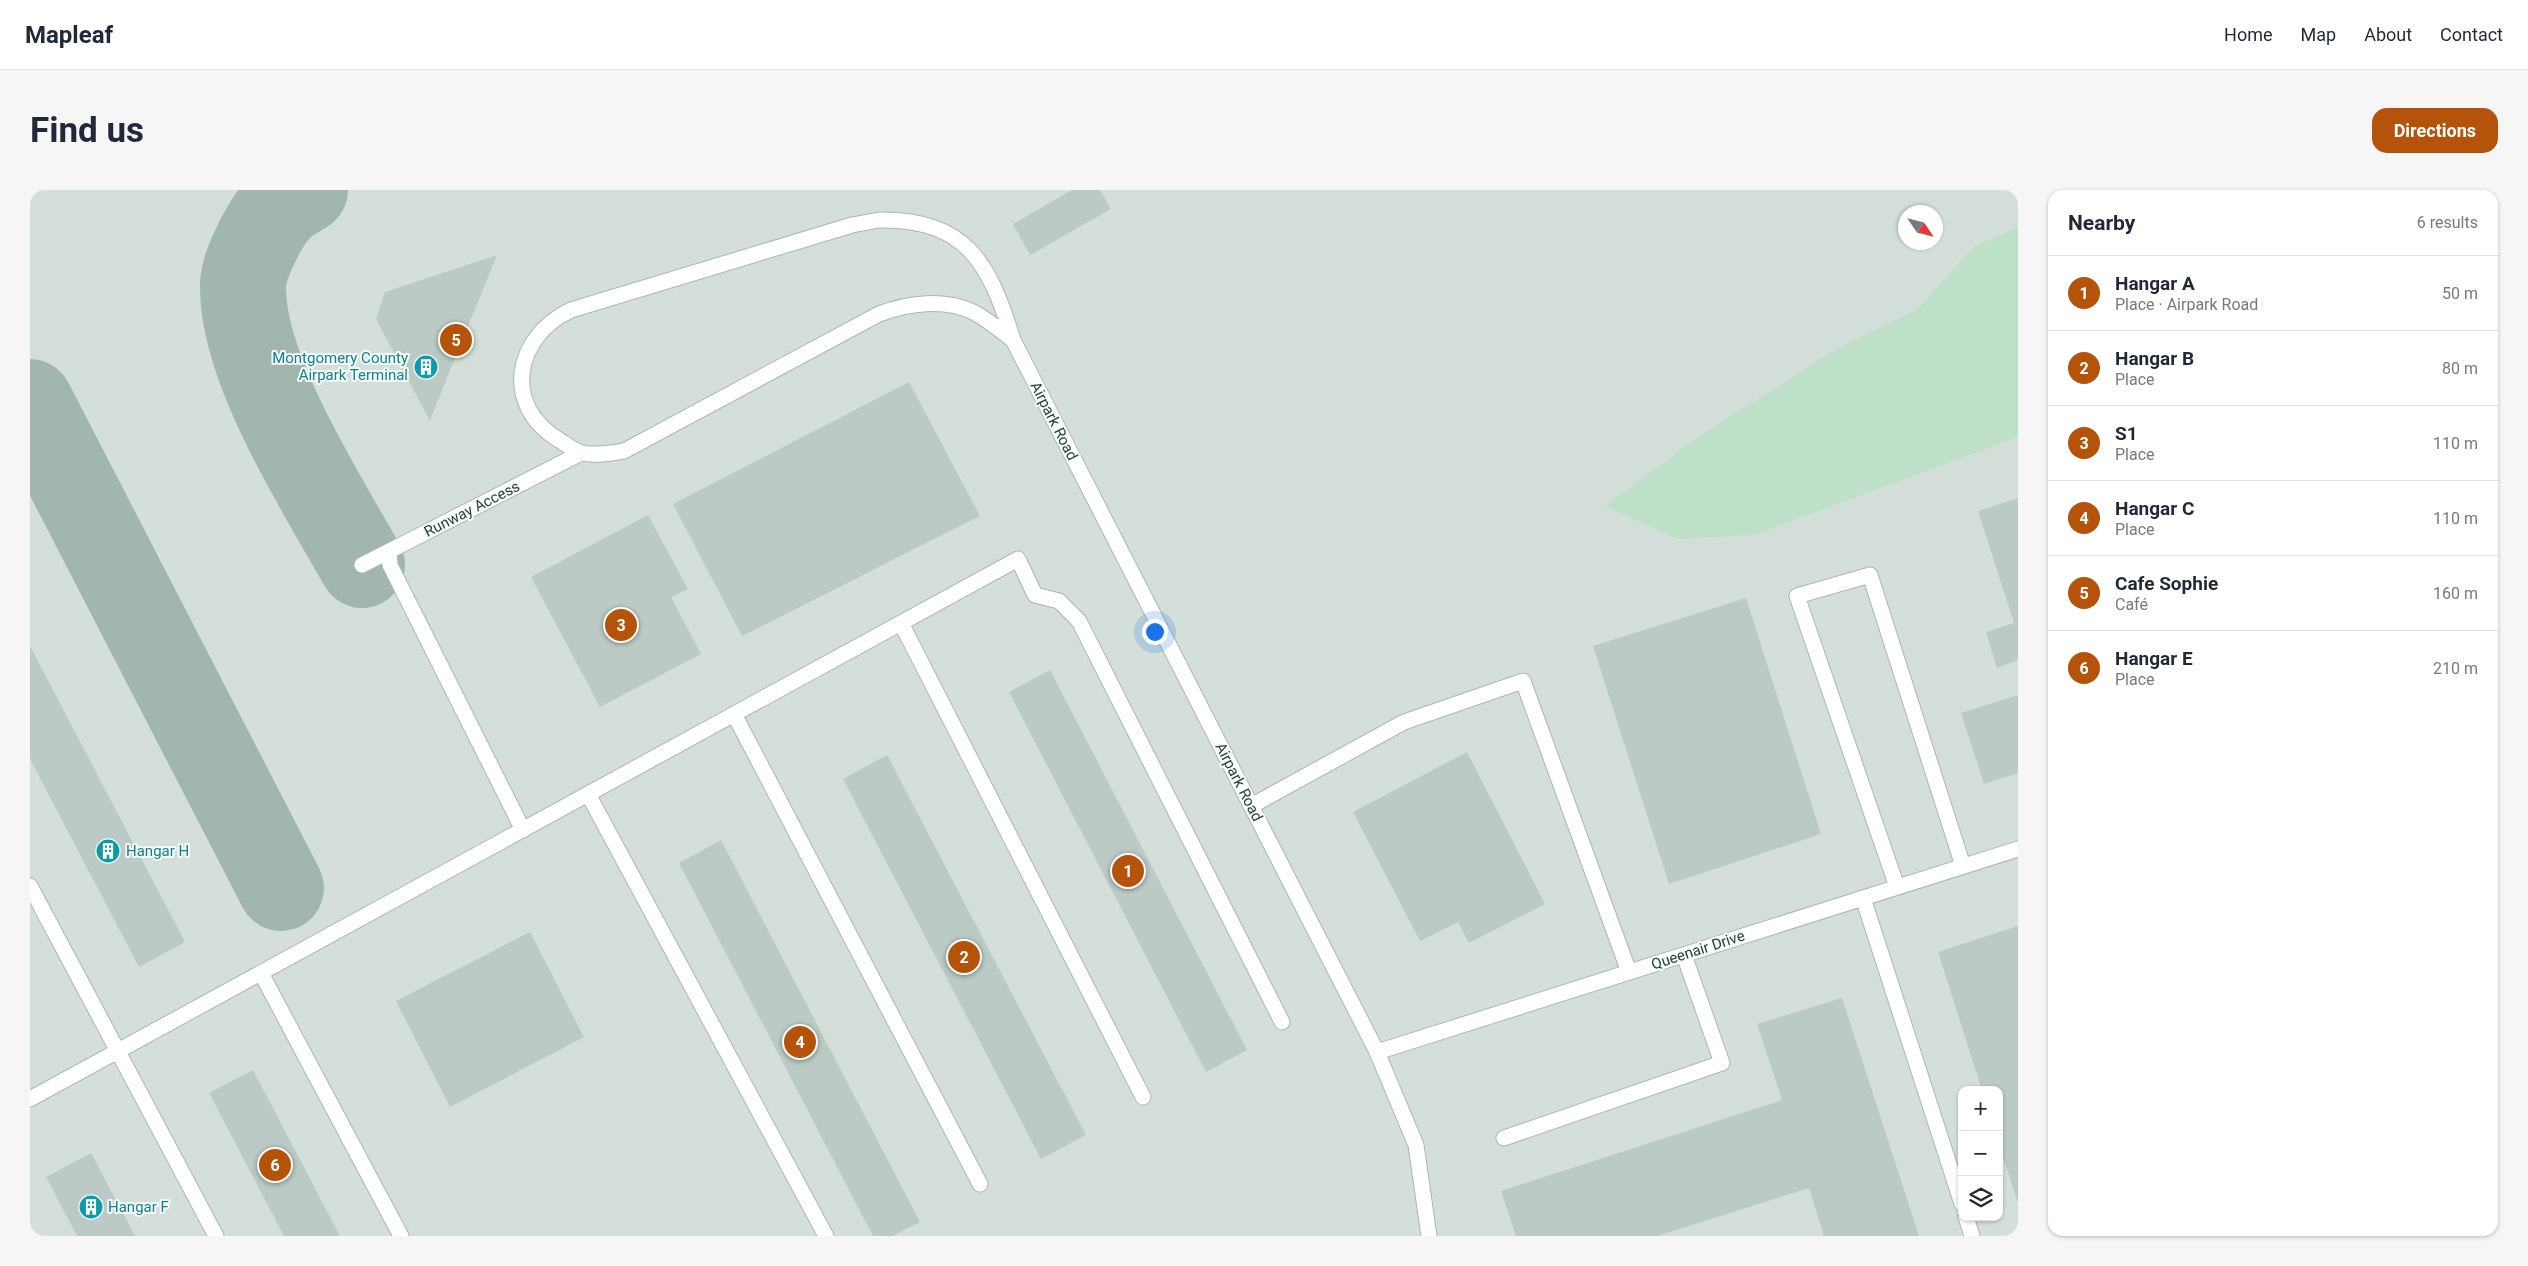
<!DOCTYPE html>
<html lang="en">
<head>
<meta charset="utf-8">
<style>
	body { margin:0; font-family:Roboto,sans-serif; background:#f6f6f7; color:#1f2937 }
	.controls { position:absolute; right:15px; bottom:15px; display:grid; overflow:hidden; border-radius:10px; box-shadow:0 1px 4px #0004 }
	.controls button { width:45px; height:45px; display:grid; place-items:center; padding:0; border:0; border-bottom:1px solid #e0e1e3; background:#fff; color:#1f2937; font:25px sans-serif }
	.compass { position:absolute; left:1868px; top:15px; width:45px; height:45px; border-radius:50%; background:#fff; box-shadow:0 1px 4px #0004; rotate:125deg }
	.you { position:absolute; left:1124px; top:441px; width:18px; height:18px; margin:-12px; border:4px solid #fff; border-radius:50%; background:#1a73e8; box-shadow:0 0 0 8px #1a73e833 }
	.badge { display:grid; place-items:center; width:32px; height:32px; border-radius:50%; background:#b45309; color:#fff; font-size:16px; font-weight:700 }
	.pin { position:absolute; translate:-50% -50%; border:2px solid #fff; box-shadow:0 1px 5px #0006 }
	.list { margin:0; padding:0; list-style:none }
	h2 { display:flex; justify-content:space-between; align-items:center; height:65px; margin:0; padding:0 20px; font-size:21px }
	h2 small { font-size:16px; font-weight:400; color:#747a83 }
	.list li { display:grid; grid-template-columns:32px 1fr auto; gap:15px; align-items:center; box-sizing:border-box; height:75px; padding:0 20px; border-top:1px solid #e0e1e3 }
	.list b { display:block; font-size:19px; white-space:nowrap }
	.list p { margin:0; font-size:16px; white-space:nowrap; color:#747a83 }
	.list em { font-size:16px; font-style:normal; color:#747a83 }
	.icon { flex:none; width:28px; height:28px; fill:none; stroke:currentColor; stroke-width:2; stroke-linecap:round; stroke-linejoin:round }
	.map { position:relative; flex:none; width:1988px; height:1046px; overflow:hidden; border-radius:15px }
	header { display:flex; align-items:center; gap:30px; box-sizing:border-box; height:70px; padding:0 25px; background:#fff; border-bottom:1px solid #e0e1e3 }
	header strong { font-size:24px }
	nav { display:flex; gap:28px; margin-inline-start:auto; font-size:18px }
	.intro { display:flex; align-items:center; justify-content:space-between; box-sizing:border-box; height:120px; padding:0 30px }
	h1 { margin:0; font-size:35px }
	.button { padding:12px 22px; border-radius:15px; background:#b45309; color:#fff; font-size:18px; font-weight:700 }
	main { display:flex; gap:30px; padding:0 30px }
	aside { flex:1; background:#fff; border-radius:15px; box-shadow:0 1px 4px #0004 }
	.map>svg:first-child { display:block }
	.built { fill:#d4dfda; fill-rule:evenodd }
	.green { fill:#bfe0c8 }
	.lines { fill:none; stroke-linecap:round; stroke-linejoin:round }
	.taxiway { stroke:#a2b6b0; stroke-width:86 }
	.building { fill:#bbcac4 }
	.service-casing { stroke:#a8b8b2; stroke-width:17 }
	.minor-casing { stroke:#a8b8b2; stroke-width:17 }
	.service { stroke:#fff; stroke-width:15 }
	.minor { stroke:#fff; stroke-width:15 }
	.labels { text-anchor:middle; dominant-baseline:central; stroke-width:4; stroke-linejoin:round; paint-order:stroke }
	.culture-label { font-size:15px; fill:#0d838f; stroke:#f7fbf9; text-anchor:start }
	.street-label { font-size:15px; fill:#24423a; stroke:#f7fbf9 }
</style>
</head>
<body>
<header>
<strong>Mapleaf</strong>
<nav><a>Home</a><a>Map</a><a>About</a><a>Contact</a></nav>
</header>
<div class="intro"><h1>Find us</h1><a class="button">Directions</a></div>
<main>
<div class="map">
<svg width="1988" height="1046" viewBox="0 0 1988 1046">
	<rect width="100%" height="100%" fill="#e6efeb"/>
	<!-- built -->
	<path class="built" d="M 0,0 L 1988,0 L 1988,1046 L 0,1046 ZM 1876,22 L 1906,22 L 1906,52 L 1876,52 ZM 1932,900 L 1969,900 L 1969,1027 L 1932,1027 Z"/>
	<!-- green -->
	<path class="green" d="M 1988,37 L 1988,247 L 1724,345 L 1648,349 L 1575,316 L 1671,245 L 1810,157 L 1888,119 L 1943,57 Z"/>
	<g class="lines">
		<!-- taxiway -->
		<path class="taxiway" d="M 275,0 C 267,5 257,10 250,17 C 236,31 213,75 213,95 C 211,178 291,302 332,375
			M 0,212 L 251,698"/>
	</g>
	<!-- building -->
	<path class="building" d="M 1042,0 L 1070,0 L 1081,19 L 1000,65 L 983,34 Z
		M 467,65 L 402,225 L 400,231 L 346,129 L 355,102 Z
		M 879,192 L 950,326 L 712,446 L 643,314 Z
		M 1988,308 L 1988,470 L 1967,478 L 1956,442 L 1984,433 L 1948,321 Z
		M 618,325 L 658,399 L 641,407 L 671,464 L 570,517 L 501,387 Z
		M 1716,408 L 1791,644 L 1639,694 L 1563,456 Z
		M 0,456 L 155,752 L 109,777 L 0,569 Z
		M 1020,480 L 1217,860 L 1176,882 L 979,502 Z
		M 1988,505 L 1988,583 L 1954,594 L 1931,523 Z
		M 1437,562 L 1515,714 L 1439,753 L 1428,732 L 1390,751 L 1323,622 Z
		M 857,565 L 1056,945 L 1011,969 L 813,589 Z
		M 691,650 L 890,1032 L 863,1046 L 843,1046 L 649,673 Z
		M 1988,736 L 1988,1013 L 1969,955 L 1969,900 L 1952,900 L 1908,762 Z
		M 500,742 L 554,847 L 420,917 L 366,811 Z
		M 1812,808 L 1889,1046 L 1794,1046 L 1779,998 L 1627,1046 L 1486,1046 L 1471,1001 L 1752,910 L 1727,834 Z
		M 223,880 L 310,1046 L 254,1046 L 179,903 Z
		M 61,963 L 105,1046 L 47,1046 L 16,987 Z"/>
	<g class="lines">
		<defs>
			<path id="service" d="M 849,30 C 938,29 960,75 983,150 C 971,141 958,130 945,123 C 916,108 878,113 849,124 L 594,261 C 581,263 565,266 552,263 C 544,261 536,254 529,250 C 471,215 485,146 541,120 L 822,35 Z
				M 359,362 L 360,375 L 493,640
				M 332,375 L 551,263
				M 871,433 L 1113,907
				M 704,524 L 950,994
				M 558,604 L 796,1046
				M 1221,616 L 1374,532 L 1493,491 L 1599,782
				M 0,696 L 186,1046
				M 1867,697 L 1767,406 L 1840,385 L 1933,676
				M 1833,708 L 1932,1014
				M 231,783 L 371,1046
				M 0,909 L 988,369 L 1005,405 L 1029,411 L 1049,431 L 1252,832
				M 1474,948 L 1692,873 L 1654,765
				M 1936,1027 L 1942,1046"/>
			<path id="minor" d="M 983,150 L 1347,862 L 1386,955 L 1399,1046
				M 1347,862 L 1988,659"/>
		</defs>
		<!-- service casing -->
		<use href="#service" class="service-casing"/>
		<!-- minor casing -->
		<use href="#minor" class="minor-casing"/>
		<!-- service -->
		<use href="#service" class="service"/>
		<!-- minor -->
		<use href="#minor" class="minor"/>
	</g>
	<!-- icons -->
	<defs>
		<symbol id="building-disc" viewBox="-11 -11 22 22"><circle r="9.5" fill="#0f9aa8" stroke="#f7fbf9"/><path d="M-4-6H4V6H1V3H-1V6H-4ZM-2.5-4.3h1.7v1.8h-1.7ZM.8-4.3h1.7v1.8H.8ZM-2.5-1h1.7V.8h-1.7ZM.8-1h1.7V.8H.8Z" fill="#fff"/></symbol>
	</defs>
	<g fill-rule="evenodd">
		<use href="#building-disc" x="382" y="163" width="28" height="28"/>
		<use href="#building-disc" x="64" y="647" width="28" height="28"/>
		<use href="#building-disc" x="47" y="1003" width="28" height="28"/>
	</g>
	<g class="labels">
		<!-- culture labels -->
		<g class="culture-label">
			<text x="378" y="168" text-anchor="end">Montgomery County<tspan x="378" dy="17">Airpark Terminal</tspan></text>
			<text x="96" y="661">Hangar H</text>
			<text x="78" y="1017">Hangar F</text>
		</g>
		<!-- street labels -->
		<g class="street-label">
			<text transform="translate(1024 231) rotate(63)">Airpark Road</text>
			<text transform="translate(442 319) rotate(-27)">Runway Access</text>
			<text transform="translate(1209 592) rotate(63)">Airpark Road</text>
			<text transform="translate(1668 760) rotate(-18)">Queenair Drive</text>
		</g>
	</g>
</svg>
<div class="controls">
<button>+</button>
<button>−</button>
<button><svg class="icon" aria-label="layers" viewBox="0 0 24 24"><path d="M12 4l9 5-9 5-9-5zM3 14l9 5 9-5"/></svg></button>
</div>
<svg class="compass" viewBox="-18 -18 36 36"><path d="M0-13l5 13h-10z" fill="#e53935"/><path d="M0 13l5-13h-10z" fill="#747a83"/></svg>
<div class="you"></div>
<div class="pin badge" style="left:1098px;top:681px">1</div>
<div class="pin badge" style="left:934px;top:767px">2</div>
<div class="pin badge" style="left:591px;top:435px">3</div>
<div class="pin badge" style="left:770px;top:852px">4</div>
<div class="pin badge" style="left:426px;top:150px">5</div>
<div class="pin badge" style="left:245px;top:975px">6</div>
</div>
<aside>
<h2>Nearby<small>6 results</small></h2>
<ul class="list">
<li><span class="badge">1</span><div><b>Hangar A</b><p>Place · Airpark Road</p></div><em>50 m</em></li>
<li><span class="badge">2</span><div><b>Hangar B</b><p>Place</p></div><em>80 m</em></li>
<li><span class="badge">3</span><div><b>S1</b><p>Place</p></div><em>110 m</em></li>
<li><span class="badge">4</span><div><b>Hangar C</b><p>Place</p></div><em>110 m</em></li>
<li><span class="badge">5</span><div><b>Cafe Sophie</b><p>Café</p></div><em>160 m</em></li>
<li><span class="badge">6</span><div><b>Hangar E</b><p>Place</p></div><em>210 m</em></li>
</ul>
</aside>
</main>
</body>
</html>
